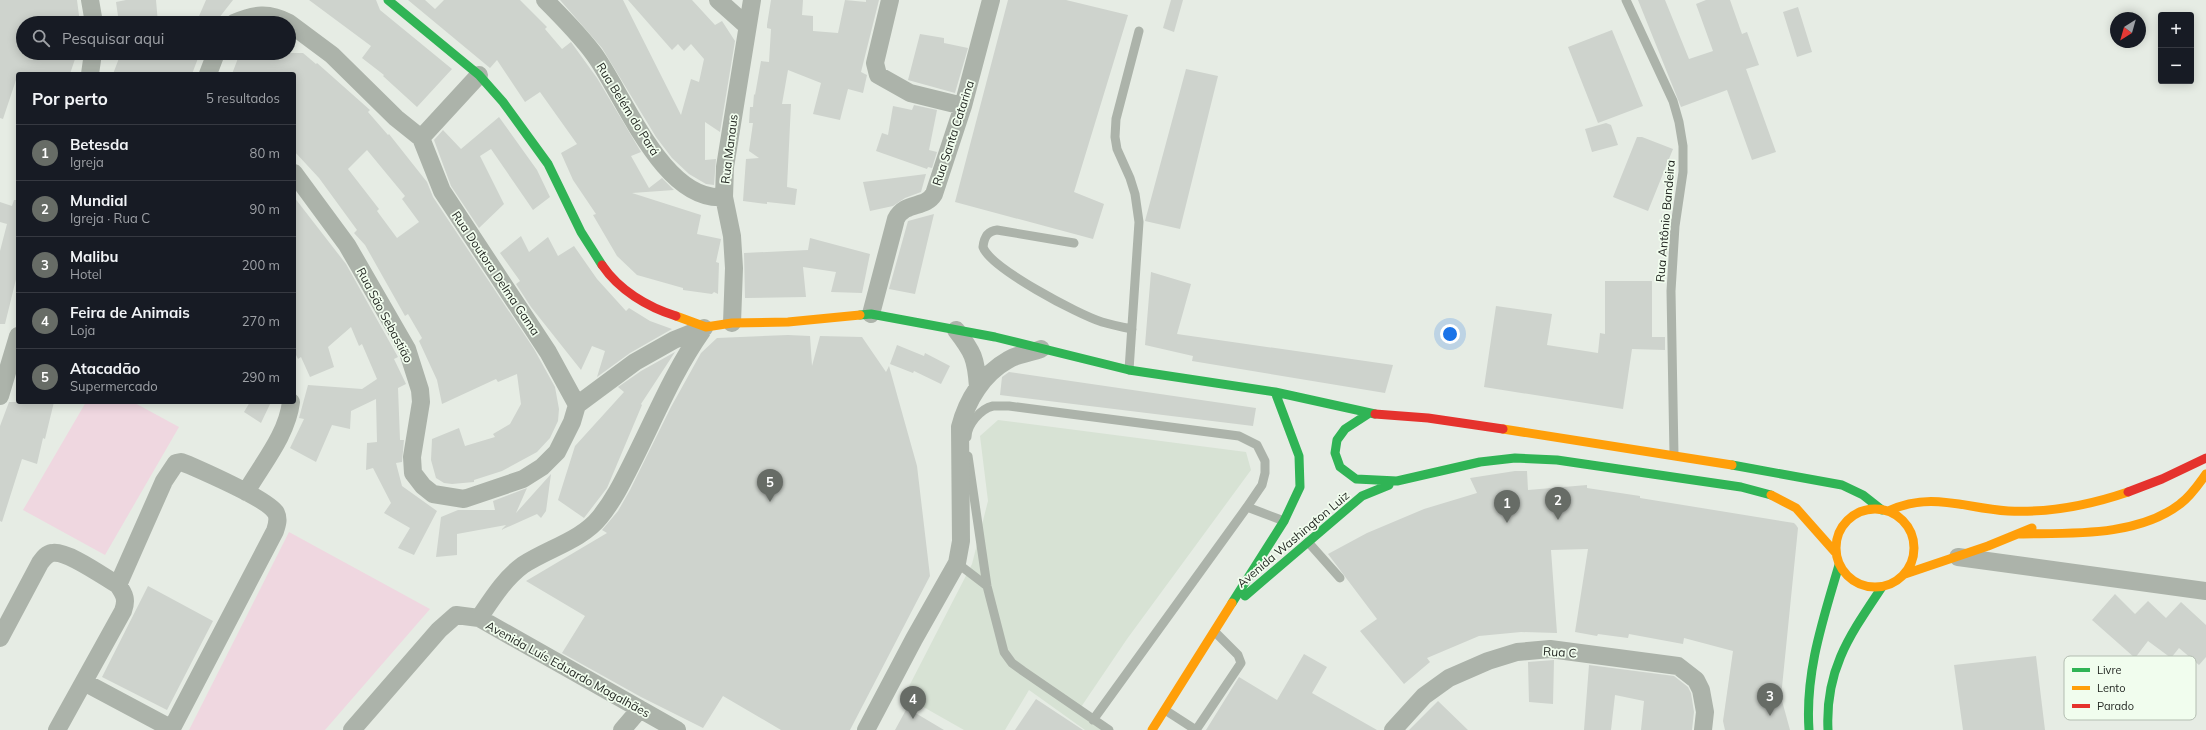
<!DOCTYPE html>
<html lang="pt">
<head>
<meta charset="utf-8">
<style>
	body { margin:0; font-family:Mulish,sans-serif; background:#20242c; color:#f1f3f6 }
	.controls { position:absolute; right:12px; top:12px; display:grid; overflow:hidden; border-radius:4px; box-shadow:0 2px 10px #0003 }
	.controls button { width:36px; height:36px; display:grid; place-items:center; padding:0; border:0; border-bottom:1px solid #363941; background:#171b24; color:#f1f3f6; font:20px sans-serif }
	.compass { position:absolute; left:2110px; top:12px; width:36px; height:36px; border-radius:50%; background:#171b24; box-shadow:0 2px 10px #0003; rotate:217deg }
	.you { position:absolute; left:1450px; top:334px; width:14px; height:14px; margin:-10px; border:3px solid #fff; border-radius:50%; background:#1a73e8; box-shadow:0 0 0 6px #1a73e833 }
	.badge { display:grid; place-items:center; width:26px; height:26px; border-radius:50%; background:#676c66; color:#fff; font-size:13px; font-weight:700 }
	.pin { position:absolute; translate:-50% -33px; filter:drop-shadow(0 1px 2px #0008) }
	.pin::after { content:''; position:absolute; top:21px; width:14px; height:12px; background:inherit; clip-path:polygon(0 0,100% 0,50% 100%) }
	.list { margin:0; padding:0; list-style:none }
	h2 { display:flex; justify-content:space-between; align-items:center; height:52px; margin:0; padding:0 16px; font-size:17px }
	h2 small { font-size:13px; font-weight:400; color:#9ea1a6 }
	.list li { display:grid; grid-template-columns:26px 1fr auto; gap:12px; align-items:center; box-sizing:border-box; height:56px; padding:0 16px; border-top:1px solid #363941 }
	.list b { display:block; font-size:15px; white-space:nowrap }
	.list p { margin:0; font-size:13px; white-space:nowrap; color:#9ea1a6 }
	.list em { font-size:13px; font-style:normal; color:#9ea1a6 }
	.icon { flex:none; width:22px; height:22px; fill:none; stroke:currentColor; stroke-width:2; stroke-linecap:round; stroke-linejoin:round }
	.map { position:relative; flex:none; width:2206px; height:730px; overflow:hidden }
	.search { position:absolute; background:#171b24; box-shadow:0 2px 10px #0003; left:16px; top:16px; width:280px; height:44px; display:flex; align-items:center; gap:10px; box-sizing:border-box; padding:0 14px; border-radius:22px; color:#9ea1a6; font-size:15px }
	.panel { position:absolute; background:#171b24; box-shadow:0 2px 10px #0003; left:16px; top:72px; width:280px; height:332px; border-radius:4px }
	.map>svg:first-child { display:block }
	.built { fill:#d7e2d4 }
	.green { fill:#efd7e0 }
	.building { fill:#ced3cd; fill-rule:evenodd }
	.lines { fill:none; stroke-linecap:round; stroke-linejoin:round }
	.lane { stroke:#acb3aa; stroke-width:9 }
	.street { stroke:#acb3aa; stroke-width:18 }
	.fast { stroke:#30b455; stroke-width:9 }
	.slow { stroke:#ff9f0a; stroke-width:9 }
	.jam { stroke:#e5322d; stroke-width:9 }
	.labels { text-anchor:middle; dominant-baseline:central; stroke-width:3.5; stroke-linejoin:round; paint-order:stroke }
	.street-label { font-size:12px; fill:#232722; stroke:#f1fdee }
	.key { fill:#f1fdee; stroke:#b3bdb1; stroke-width:1 }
	.key-label { font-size:11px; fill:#232722 }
</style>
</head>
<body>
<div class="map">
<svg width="2206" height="730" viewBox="0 0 2206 730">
	<rect width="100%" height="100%" fill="#e6ece4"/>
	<!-- built -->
	<path class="built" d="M 998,420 L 1246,452 L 1251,470 L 1127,639 L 1079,710 L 1109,730 L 1085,730 L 1029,690 L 1005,730 L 964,730 L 904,696 L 972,564 L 988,501 L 980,436 Z"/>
	<!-- green -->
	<path class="green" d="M 86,402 L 133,402 L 179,427 L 105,555 L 23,510 Z
		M 289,532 L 430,609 L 325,730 L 189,730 Z"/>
	<!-- building -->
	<path class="building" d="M 0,0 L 77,0 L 80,23 L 56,23 L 36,18 L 35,23 L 23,23 L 23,53 L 77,53 L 70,74 L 18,74 L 3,119 L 0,118 Z
		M 126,0 L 156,0 L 158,23 L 119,23 L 116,2 Z
		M 206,0 L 233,0 L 215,23 L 196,23 Z
		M 309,0 L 376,0 L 380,10 L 452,69 L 417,107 L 383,76 L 384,75 L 362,58 L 371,46 Z
		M 408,0 L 425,0 L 435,9 L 444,0 L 520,0 L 547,27 L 545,29 L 562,49 L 571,42 L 597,78 L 641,152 L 631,156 L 649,188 L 662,178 L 674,190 L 632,193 L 701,215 L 697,234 L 721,239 L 716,262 L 719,263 L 718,294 L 714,292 L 712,294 L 683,290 L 683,288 L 637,275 L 617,256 L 593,215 L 596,214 L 573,180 L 561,153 L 577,144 L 540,92 L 525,102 L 497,60 L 490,68 Z
		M 560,0 L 623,0 L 681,115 L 691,79 L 699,82 L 704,59 L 691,44 L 684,51 L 678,44 L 672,50 L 628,0 L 692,0 L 715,25 L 722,21 L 735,41 L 720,132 L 705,122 L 705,160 L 716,159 L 714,185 L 706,184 L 689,174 L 672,158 L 656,137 L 602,48 Z
		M 771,0 L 803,0 L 802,15 L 813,16 L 813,31 L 838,33 L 845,0 L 866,2 L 866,0 L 879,0 L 861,72 L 867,75 L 863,93 L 848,89 L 840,120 L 813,114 L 821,83 L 788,70 L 782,104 L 791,104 L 787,187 L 797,189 L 795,205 L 767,202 L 767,204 L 743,201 L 746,159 L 759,158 L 749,151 L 753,123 L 749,123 L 750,107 L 753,107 L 754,94 L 755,95 L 761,61 L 769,62 L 771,29 L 767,28 L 767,25 Z
		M 1008,0 L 1066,0 L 1128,15 L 1074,192 L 1104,204 L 1093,239 L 955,202 Z
		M 1171,0 L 1183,0 L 1174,32 L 1163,28 Z
		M 1638,0 L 1665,0 L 1689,59 L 1713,51 L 1696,4 L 1706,0 L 1730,0 L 1742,34 L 1747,32 L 1759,65 L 1746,69 L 1776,152 L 1752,160 L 1727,90 L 1681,107 Z
		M 1798,7 L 1812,52 L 1797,57 L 1783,12 Z
		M 1612,30 L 1643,106 L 1598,123 L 1568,47 Z
		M 920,34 L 944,38 L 944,43 L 968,48 L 955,93 L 908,80 Z
		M 121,53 L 200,53 L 192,74 L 113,74 Z
		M 240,53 L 303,53 L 316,64 L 317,63 L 370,110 L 368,112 L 388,135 L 389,134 L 427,182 L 433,197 L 534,349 L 555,387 L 559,409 L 558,421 L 550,438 L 537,452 L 502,471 L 474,480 L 474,482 L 452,484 L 444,483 L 436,478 L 431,460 L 432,439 L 459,428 L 465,446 L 495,437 L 493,434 L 510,424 L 521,404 L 517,374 L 498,382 L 496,379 L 442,404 L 437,380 L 419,341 L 422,338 L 408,314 L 405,316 L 365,245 L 354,233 L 357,230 L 319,178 L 294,151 L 294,74 L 232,74 ZM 367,150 L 405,196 L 402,199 L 419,222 L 397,238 L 377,211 L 379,209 L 348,169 Z
		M 1186,69 L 1218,76 L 1180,229 L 1145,221 Z
		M 914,105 L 937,110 L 929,150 L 937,152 L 932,168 L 928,167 L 927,169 L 876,151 L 882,133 L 888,135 L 893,106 L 912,110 Z
		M 499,117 L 537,170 L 550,197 L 533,210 L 491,149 L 480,156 L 504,204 L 479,228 L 451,186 L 434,140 L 443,130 L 461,149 Z
		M 1606,123 L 1611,125 L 1618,145 L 1592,152 L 1585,129 Z
		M 1637,137 L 1642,137 L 1673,149 L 1648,211 L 1613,197 Z
		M 926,174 L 921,192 L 905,198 L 893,206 L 870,211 L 863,182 Z
		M 294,197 L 346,264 L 398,357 L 394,359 L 406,384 L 398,388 L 400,440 L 404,440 L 402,462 L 396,463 L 402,486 L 437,511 L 414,555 L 398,548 L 410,528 L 384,513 L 391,503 L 373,468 L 366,470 L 367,443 L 377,442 L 376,399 L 351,411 L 350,429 L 332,425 L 316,462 L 290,448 L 304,419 L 299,418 L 308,385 L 362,389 L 377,379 L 362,344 L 359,346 L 351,327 L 328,347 L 334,367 L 310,377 L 301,357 L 298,359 L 294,351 Z
		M 14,200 L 18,200 L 18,271 L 5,324 L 0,324 L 0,251 L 7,224 L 0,222 L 0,202 L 12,206 Z
		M 934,214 L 915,294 L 889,289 L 908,221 Z
		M 521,236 L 529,252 L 548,237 L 558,256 L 574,246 L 597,279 L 626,311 L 629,308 L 650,321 L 672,329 L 630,353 L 597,377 L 605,351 L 592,346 L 581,370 L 531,307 L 516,284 L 520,281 L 500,253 Z
		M 810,238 L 870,254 L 862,293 L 831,292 L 836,272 L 803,267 L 806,297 L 745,298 L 744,253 L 808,250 Z
		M 1151,272 L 1191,284 L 1177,334 L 1393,365 L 1385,393 L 1192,361 L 1193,356 L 1145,345 Z
		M 1605,281 L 1652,281 L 1652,337 L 1665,337 L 1665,350 L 1632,349 L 1623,409 L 1484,387 L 1496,306 L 1552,314 L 1547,345 L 1598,353 L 1600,333 L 1605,334 Z
		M 788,335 L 810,336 L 812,366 L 820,336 L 862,337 L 886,372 L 889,366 L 917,466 L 930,576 L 850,730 L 781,730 L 723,696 L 703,728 L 641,697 L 562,653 L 585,616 L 526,581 L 607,533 L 602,530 L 618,511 L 630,490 L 671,407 L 701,353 L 717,338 Z
		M 897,345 L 924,356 L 925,353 L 950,366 L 941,384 L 914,371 L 913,373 L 890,364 Z
		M 675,352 L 641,404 L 642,405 L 607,488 L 584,518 L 558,500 L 575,446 L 624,392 L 618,387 L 641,371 Z
		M 1009,372 L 1256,408 L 1253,426 L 1000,395 L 1002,377 Z
		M 9,402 L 54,402 L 45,439 L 43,438 L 37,464 L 22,459 L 2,522 L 0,521 L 0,426 Z
		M 250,402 L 271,402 L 261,423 L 244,412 Z
		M 1515,471 L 1527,471 L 1528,490 L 1587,485 L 1587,488 L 1640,496 L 1640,498 L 1794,523 L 1796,525 L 1798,528 L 1781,697 L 1790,730 L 1725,730 L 1723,721 L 1733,651 L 1684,638 L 1683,644 L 1629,634 L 1628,638 L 1598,634 L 1597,636 L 1575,632 L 1588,549 L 1551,550 L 1557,633 L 1521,632 L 1479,636 L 1427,658 L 1430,662 L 1404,684 L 1360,631 L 1377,619 L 1328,554 L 1367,533 L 1424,509 L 1477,493 L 1470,478 Z
		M 551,474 L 546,511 L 541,518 L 537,514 L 501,530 L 506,525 L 457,534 L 457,555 L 436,557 L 441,517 L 458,510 L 495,510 L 493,501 L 527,488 L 516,513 Z
		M 148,586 L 213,621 L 167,710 L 102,677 Z
		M 2115,594 L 2135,614 L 2148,601 L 2166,618 L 2181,602 L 2206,625 L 2206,657 L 2199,665 L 2179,648 L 2171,658 L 2148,641 L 2135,658 L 2092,620 Z
		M 1304,654 L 1327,667 L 1312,693 L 1377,730 L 1206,730 L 1239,677 L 1277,700 Z
		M 2036,656 L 2045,730 L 1963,730 L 1954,665 Z
		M 1554,660 L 1553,704 L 1529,702 L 1528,662 Z
		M 1589,665 L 1674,676 L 1688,687 L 1691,693 L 1694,712 L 1692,730 L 1641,730 L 1644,701 L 1615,695 L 1611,730 L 1584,730 Z
		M 1036,699 L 1083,730 L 1015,730 Z
		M 1438,701 L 1468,730 L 1409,730 Z
		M 907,708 L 944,730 L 895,730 Z"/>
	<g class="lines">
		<!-- lane -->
		<path class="lane" d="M 1626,0 L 1673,101 L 1679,122 L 1683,146 L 1683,172 L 1675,226 L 1671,291 L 1674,455
			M 1074,243 L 997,230 C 987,231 984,238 983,247 C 990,268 1079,315 1102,322 C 1112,325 1122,327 1132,329
			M 1129,370 L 1139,222 L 1135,194 L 1130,178 L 1117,149 L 1115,137 L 1116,119 L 1139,31
			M 967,437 C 967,425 980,409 993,406 C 998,406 1004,406 1009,406 L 1239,436 L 1257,445 L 1265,461 L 1265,473 L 1262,485 L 1247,507 L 1093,720
			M 968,456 L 987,586 L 1004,652 L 1012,663 L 1023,671 L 1109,730
			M 1247,507 L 1284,521
			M 1308,542 L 1340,578
			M 957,563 L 987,586
			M 1165,710 L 1196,730
			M 1196,730 L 1241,663 L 1238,655 L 1215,632"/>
		<!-- street -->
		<path class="street" d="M 90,0 L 94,23
			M 545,0 C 562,17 579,34 594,54 C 624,95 663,203 724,197
			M 718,0 L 746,25
			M 890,0 L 875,63 L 878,75 L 910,93 L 963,106
			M 234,23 C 254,14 269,12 289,23
			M 289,23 L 332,55 L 396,118 L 421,138 L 442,191 L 548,352 L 577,405
			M 90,74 L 93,53
			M 208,74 L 216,53
			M 421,138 L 479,75
			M 294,173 L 347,245 L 407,349 L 420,390 L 421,402 L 412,457 L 413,473 L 423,486 L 433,494 L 464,499 L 523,479 L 542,467 L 557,452 L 572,422 L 577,405
			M 871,314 L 896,219 C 905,201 925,209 934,194 L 963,106 L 991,0
			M 732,323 L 734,268 L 732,236 L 724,197 L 725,167 L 752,0
			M 956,330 C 973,352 976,358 978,387
			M 0,396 L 18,336
			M 577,405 L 635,362 L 674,340 L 704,328
			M 246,492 C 262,464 287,435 291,402
			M 1958,557 L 2206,591
			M 118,585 L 164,481 L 176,463 L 181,462 L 189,465 C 205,472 269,500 276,513 C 279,519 277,525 275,531 L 171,730
			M 479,618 C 492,599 504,579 523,565 C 547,549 582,540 600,517 C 613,501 622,483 631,465 C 654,420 673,372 702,331
			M 0,638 L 40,563 C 43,559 46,554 52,553 C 67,550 104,577 118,585 C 125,595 127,600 123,611 L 57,730
			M 84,682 L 172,729
			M 352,730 L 439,630 L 456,615 L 479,618 L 677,730
			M 622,730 L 640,709
			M 866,730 L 914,639 L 957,563 L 961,541 L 960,427 C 967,400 983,374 1008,360 C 1017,354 1031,353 1041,349
			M 1393,730 L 1424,696 L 1449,678 L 1488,661 L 1517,652 L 1550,649 L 1678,666 L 1696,680 L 1701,690 L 1705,712 L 1703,730"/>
		<!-- fast -->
		<path class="fast" d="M 388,0 L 479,75 L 503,102 L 548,164 L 581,232 L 602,265
			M 860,315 L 871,314 L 995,337 L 1129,370 L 1275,392 L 1375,414
			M 1368,414 L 1345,429 L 1337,440 L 1335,453 L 1340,467 L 1356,479 L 1397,481 L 1480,462 L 1515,458 L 1557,460 L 1741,487 L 1771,495
			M 1732,465 L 1842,485 L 1863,495 L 1882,510
			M 1245,596 L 1362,496 L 1389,485
			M 1232,603 L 1284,521 L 1300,487 L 1299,456 L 1275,392
			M 1809,730 C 1805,672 1823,620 1839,565
			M 1828,730 C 1825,669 1850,635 1882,587"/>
		<!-- slow -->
		<path class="slow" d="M 676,316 L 706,327 L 732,323 L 788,322 L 860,315
			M 1503,429 L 1732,465
			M 1771,495 L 1796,508 L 1835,552
			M1836 548a39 39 0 1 1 78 0a39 39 0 1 1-78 0Z
			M 1888,511 C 1932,491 1963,508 2008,511 C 2048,513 2090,505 2128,492
			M 2020,534 C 2071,533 2137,537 2180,504 C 2191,496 2198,485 2206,474
			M 1905,574 L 1988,546 L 2032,528
			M 1152,730 L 1232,603"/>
		<!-- jam -->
		<path class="jam" d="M 602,265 C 619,290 647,307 676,316
			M 1375,414 L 1428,418 L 1503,429
			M 2128,492 L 2162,479 L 2206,458"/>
	</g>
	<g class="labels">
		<!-- street labels -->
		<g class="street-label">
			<text transform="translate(628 109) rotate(58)">Rua Belém do Pará</text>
			<text transform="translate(953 133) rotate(-72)">Rua Santa Catarina</text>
			<text transform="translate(729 149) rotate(-83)">Rua Manaus</text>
			<text transform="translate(1665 221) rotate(-85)">Rua Antônio Bandeira</text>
			<text transform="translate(496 273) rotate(56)">Rua Doutora Delma Gama</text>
			<text transform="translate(385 315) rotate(62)">Rua São Sebastião</text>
			<text transform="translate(1293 539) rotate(-40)">Avenida Washington Luiz</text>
			<text transform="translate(1560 652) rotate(4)">Rua C</text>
			<text transform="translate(568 669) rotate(29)">Avenida Luís Eduardo Magalhães</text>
		</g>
	</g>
	<!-- legend -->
	<rect x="2064" y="656" width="132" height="64" rx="6" class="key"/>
	<rect x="2072" y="668" width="18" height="4" fill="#30b455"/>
	<rect x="2072" y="686" width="18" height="4" fill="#ff9f0a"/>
	<rect x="2072" y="704" width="18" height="4" fill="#e5322d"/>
	<g class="key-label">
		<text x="2097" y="674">Livre</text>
		<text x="2097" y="692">Lento</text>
		<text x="2097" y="710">Parado</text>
	</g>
</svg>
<div class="controls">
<button>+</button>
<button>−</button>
</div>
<svg class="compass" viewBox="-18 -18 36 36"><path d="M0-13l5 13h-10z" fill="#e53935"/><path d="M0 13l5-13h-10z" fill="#9ea1a6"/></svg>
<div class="you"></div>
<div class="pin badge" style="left:1507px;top:523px">1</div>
<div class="pin badge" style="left:1558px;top:520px">2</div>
<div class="pin badge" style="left:1770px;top:716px">3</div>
<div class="pin badge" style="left:913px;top:719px">4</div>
<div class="pin badge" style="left:770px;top:502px">5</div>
<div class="search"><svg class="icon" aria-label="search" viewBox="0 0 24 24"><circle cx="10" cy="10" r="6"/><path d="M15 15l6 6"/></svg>Pesquisar aqui</div>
<section class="panel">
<h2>Por perto<small>5 resultados</small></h2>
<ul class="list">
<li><span class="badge">1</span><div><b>Betesda</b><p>Igreja</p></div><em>80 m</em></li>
<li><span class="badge">2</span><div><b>Mundial</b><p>Igreja · Rua C</p></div><em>90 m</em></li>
<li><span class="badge">3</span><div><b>Malibu</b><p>Hotel</p></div><em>200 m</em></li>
<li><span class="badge">4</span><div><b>Feira de Animais</b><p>Loja</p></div><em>270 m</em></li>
<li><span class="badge">5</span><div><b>Atacadão</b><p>Supermercado</p></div><em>290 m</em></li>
</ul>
</section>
</div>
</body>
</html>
